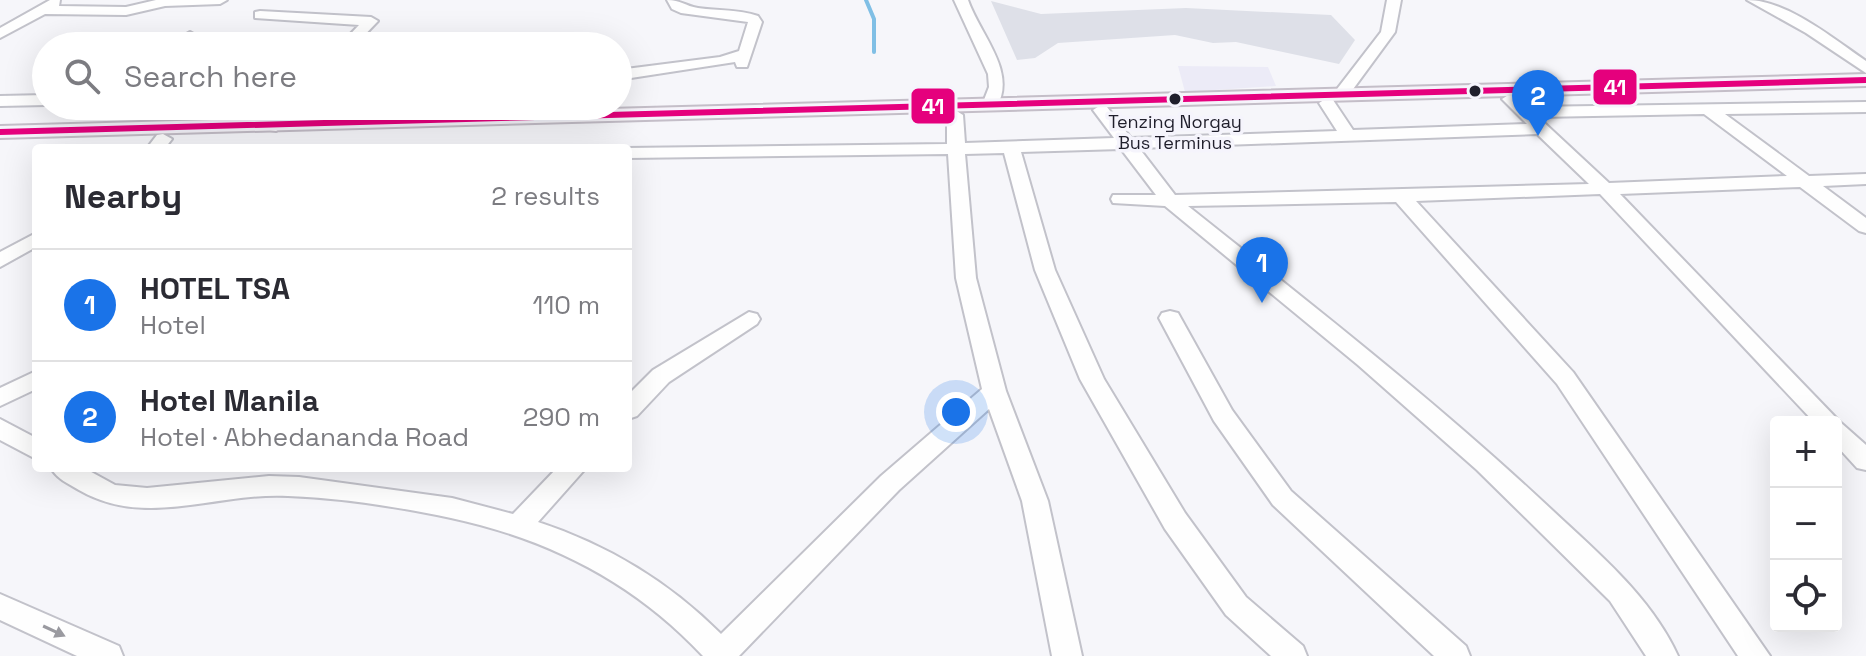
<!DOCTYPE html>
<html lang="en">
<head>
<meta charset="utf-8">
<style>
	body { margin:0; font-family:"Space Grotesk",sans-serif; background:#f7f7f7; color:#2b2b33 }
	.controls { position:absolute; right:24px; bottom:24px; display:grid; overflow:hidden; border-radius:8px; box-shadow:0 8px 32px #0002 }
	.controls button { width:72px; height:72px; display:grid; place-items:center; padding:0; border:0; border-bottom:2px solid #e1e1e2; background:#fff; color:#2b2b33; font:40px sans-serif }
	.you { position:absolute; left:956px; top:412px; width:28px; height:28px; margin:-20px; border:6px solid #fff; border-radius:50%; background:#1a73e8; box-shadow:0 0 0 12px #1a73e833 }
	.badge { display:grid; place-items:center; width:52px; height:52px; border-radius:50%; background:#1a73e8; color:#fff; font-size:26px; font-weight:700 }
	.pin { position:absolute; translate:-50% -66px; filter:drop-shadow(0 2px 4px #0008) }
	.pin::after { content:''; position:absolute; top:42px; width:28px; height:24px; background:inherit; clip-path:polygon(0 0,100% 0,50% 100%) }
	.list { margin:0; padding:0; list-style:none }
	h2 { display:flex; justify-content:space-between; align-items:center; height:104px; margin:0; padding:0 32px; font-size:34px }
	h2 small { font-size:26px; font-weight:400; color:#7c7c81 }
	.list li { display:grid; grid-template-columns:52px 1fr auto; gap:24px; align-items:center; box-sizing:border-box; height:112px; padding:0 32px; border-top:2px solid #e1e1e2 }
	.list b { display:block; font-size:30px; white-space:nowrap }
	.list p { margin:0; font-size:26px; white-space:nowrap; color:#7c7c81 }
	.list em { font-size:26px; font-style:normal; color:#7c7c81 }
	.icon { flex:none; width:44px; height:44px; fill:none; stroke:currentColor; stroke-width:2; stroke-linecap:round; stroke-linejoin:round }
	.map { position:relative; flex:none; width:1866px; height:656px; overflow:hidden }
	.search { position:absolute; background:#fff; box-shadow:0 8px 32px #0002; left:32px; top:32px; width:600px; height:88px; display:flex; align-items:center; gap:20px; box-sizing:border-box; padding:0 28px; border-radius:44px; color:#7c7c81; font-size:30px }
	.panel { position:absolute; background:#fff; box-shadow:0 8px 32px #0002; left:32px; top:144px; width:600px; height:328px; border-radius:8px }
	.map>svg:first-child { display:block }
	.built { fill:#ecebf7 }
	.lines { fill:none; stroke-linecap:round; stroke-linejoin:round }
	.stream { stroke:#80bfe5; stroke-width:4 }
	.building { fill:#dee0e8 }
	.minor-casing { stroke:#c2c2ca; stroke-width:4 }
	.major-casing { stroke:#c4bec8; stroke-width:4 }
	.minor { fill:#fefefe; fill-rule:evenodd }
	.major { fill:#f6f3f8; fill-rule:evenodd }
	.bus-1-casing { stroke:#f5f4fc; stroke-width:10 }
	.bus-1 { stroke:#e5007d; stroke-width:6 }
	.oneway { fill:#9a9aa0 }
	.bus-dot { fill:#201f2c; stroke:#f5f4fc; stroke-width:3 }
	.labels { text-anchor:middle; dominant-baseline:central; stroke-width:7; stroke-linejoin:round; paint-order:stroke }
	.far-bus-label { font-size:18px; fill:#201f2c; stroke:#f5f4fc }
	.line-badge { stroke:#f5f4fc; stroke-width:3 }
	.badge-label { font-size:22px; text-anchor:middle; font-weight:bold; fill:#fff }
</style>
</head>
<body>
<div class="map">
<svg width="1866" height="656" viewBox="0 0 1866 656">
	<rect width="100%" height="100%" fill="#f6f6fa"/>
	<!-- built -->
	<path class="built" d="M 1178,66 L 1268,67 L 1276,86 L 1185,92 Z"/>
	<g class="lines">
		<!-- stream -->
		<path class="stream" d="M 866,0 L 874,19 L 874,52"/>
	</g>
	<!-- building -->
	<path class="building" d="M 991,1 L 1041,14 L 1186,8 L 1331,15 L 1355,40 L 1339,64 L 1236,42 L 1213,43 L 1175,35 L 1058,43 L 1035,58 L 1017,60 Z"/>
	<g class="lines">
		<defs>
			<path id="minor" d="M 50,0 L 60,0 L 59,6 L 126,7 L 156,0 L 227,0 L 220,4 L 165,6 L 126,15 L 45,14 L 0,38 L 0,28 Z
				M 667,0 C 681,0 685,6 698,8 C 719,11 738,9 758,16 L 762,22 L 747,67 L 737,67 L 735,62 L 618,80 L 618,70 L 720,57 L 739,51 L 748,22 L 681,13 L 672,9 Z
				M 954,0 L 968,0 C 980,35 1018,72 996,108 L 990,110 L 982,105 L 989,87 L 988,74 Z
				M 1387,0 L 1401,0 L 1395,32 L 1348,96 L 1336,96 L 1334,93 L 1381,32 Z
				M 1747,0 C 1787,0 1834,39 1866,61 L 1866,73 L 1806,33 Z
				M 260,11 L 371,17 L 378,21 L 354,46 L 339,46 L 359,25 L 255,18 L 255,12 Z
				M 190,32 L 197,36 L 183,46 L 166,46 Z
				M 1510,94 L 1528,107 L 1866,102 L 1866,112 L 1725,114 L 1809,176 L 1866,174 L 1866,184 L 1823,186 L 1866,218 L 1866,233 L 1859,231 L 1800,187 L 1620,194 L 1840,422 L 1866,445 L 1866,470 L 1857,468 L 1836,445 L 1836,422 L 1814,422 L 1600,194 L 1416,201 L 1573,372 L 1770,656 L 1738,656 L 1557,384 L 1396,202 L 1188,206 C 1312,305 1437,402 1552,510 C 1599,554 1651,597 1678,656 L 1646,656 L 1610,601 L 1477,470 L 1358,365 L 1165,206 L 1113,203 L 1111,199 L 1113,195 L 1156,195 L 1121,149 L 1021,152 L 1055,270 L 1104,379 L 1185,513 L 1246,597 L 1303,646 L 1307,656 L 1271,656 L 1226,615 L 1165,529 L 1080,379 L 1035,270 L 1004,153 L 965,154 L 976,278 L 1006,391 L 1048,501 L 1082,656 L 1052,656 L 1022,501 L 989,409 L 899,490 L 739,656 L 703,656 C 635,583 549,539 451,518 C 399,507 342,498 288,496 C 217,492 146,529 79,490 C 69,484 57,479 51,468 L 84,468 L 115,485 L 147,488 L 269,476 L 299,477 L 452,498 L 513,514 L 557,468 L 586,468 L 538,522 C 608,545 669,582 721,634 L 881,476 L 982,389 L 956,278 L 948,154 L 628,158 L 627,148 L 947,144 L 947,115 L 955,110 L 963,115 L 965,143 L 1114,138 L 1093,110 L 1101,105 L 1107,107 L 1131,138 L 1337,131 L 1319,103 L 1327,98 L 1333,100 L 1353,130 L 1527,124 L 1502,99 ZM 1704,114 L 1787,176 L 1609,183 L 1538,117 ZM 1537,134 L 1589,184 L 1175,195 L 1139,148 Z
				M 46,95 L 46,105 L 0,106 L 0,96 Z
				M 173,106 L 230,106 L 279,113 L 284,126 L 276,131 L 270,130 L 266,120 L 181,111 Z
				M 163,134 L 172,139 L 165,148 L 147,148 L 157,135 Z
				M 36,233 L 36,247 L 0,267 L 0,252 Z
				M 1170,311 L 1178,313 L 1232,410 L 1291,491 L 1466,646 L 1470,656 L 1434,656 L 1273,505 L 1214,421 L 1159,318 L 1162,313 Z
				M 749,312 L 757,314 L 760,319 L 757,324 L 669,382 L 637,416 L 628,419 L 628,395 L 653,370 Z
				M 36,371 L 36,389 L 0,406 L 0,388 Z
				M 0,419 L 36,438 L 36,459 L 0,440 Z
				M 0,594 L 119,646 L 123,656 L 77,656 L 0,620 Z"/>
			<path id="major" d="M 1866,74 L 1866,86 L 0,138 L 0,126 Z"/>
		</defs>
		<!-- minor casing -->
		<use href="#minor" class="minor-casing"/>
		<!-- major casing -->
		<use href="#major" class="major-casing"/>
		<!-- minor -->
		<use href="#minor" class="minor"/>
		<!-- major -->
		<use href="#major" class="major"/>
		<defs>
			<path id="bus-1" d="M 0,132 L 1866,80"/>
		</defs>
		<!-- bus-1 casing -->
		<use href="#bus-1" class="bus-1-casing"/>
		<!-- bus-1 -->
		<use href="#bus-1" class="bus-1"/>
	</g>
	<!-- one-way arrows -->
	<defs><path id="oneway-solid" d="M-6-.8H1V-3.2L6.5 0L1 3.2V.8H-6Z" transform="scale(2)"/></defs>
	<use class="oneway" href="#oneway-solid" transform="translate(54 631) rotate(25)"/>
	<!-- markers -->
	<g class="bus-dot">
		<circle cx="1475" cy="91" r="7"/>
		<circle cx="1175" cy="99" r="7"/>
	</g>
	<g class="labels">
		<!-- far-bus labels -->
		<g class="far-bus-label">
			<text x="1175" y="121">Tenzing Norgay<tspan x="1175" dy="21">Bus Terminus</tspan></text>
		</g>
	</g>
	<g class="line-badge">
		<rect x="1592" y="68" width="46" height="38" rx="8" fill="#e5007d"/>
		<rect x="910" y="87" width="46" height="38" rx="8" fill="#e5007d"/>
	</g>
	<g class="badge-label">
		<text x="1615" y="95">41</text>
		<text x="933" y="114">41</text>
	</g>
</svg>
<div class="controls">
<button>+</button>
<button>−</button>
<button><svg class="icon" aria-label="locate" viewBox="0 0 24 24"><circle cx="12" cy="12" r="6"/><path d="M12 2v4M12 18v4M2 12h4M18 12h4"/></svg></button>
</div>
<div class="you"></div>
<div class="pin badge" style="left:1262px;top:303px">1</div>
<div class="pin badge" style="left:1538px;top:136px">2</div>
<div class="search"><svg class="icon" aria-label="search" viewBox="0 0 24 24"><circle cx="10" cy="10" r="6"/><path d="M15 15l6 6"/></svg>Search here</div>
<section class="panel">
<h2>Nearby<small>2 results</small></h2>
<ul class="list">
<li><span class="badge">1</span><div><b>HOTEL TSA</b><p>Hotel</p></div><em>110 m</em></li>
<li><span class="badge">2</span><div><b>Hotel Manila</b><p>Hotel · Abhedananda Road</p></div><em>290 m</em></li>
</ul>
</section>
</div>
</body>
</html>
